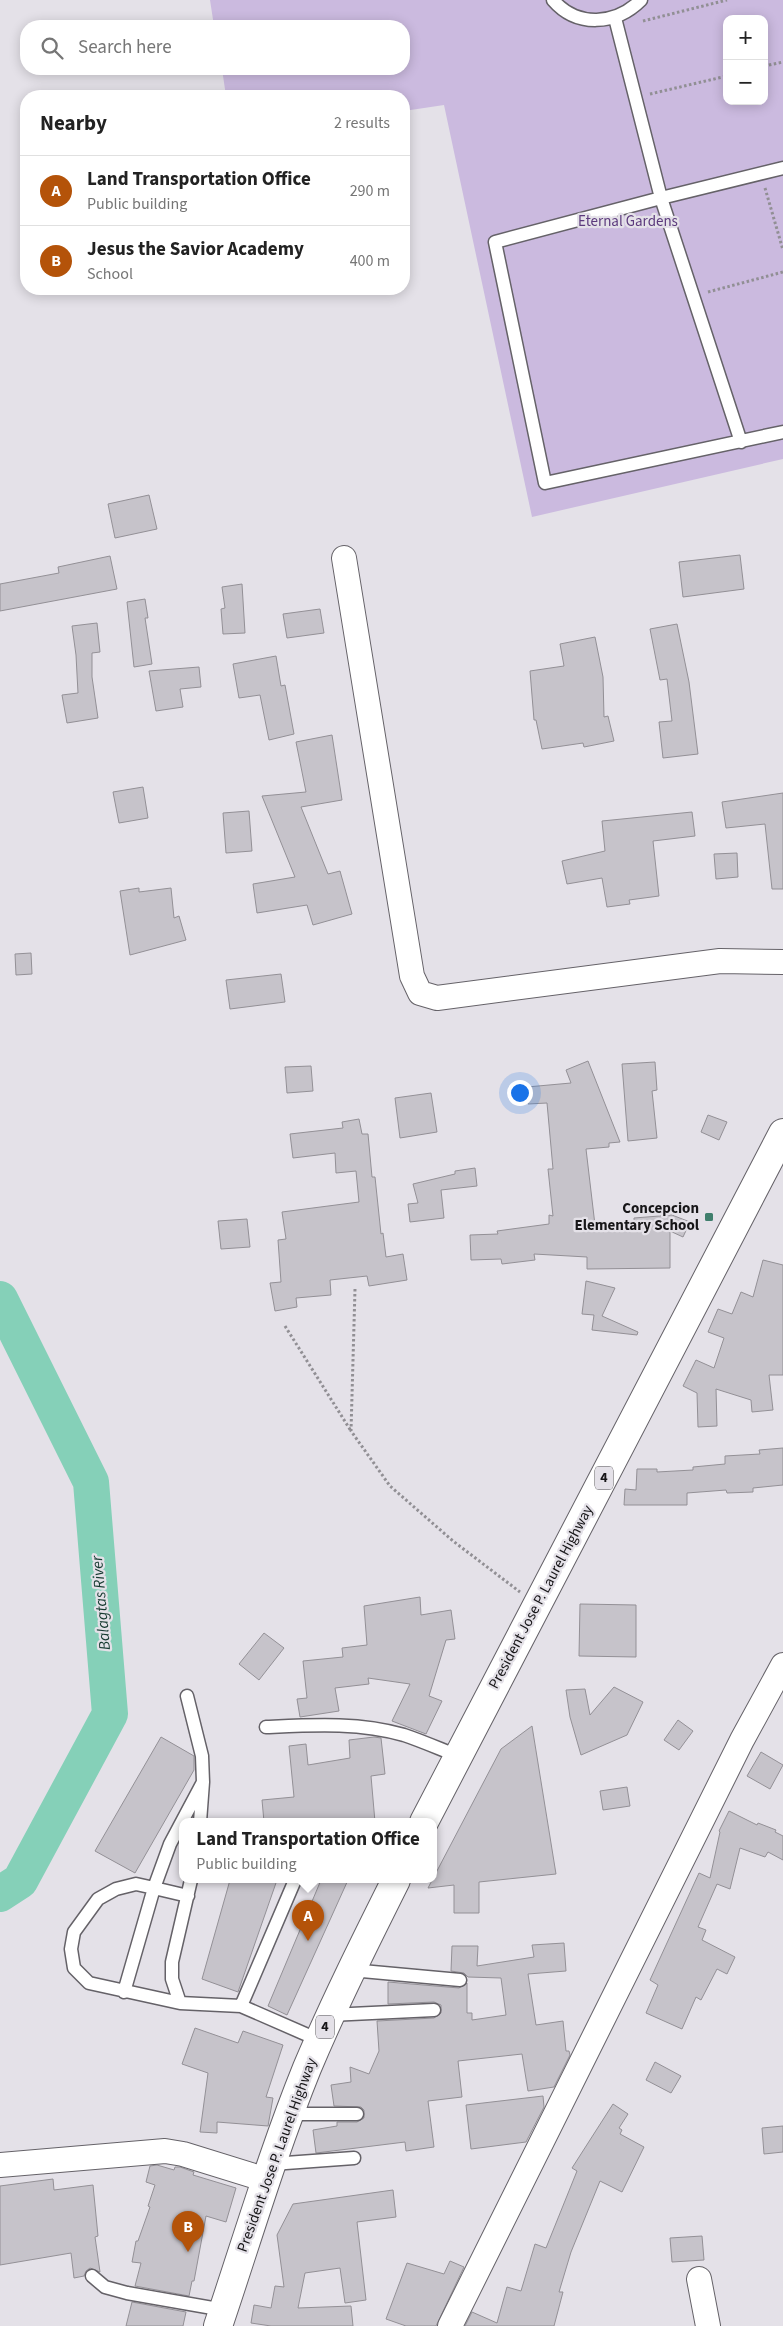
<!DOCTYPE html>
<html lang="en">
<head>
<meta charset="utf-8">
<style>
	body { margin:0; font-family:"Source Sans 3",sans-serif; background:#f6f6f6; color:#222 }
	.controls { position:absolute; right:15px; top:15px; display:grid; overflow:hidden; border-radius:10px; box-shadow:0 2px 12px #0003 }
	.controls button { width:45px; height:45px; display:grid; place-items:center; padding:0; border:0; border-bottom:1px solid #e0e0e0; background:#fff; color:#222; font:25px sans-serif }
	.you { position:absolute; left:519px; top:1092px; width:18px; height:18px; margin:-12px; border:4px solid #fff; border-radius:50%; background:#1a73e8; box-shadow:0 0 0 8px #1a73e833 }
	.badge { display:grid; place-items:center; width:32px; height:32px; border-radius:50%; background:#b45309; color:#fff; font-size:16px; font-weight:700 }
	.pin { position:absolute; translate:-50% -41px; filter:drop-shadow(0 1px 2px #0008) }
	.pin::after { content:''; position:absolute; top:26px; width:18px; height:15px; background:inherit; clip-path:polygon(0 0,100% 0,50% 100%) }
	.popup { position:absolute; left:179px; top:1818px; width:258px; height:65px; box-sizing:border-box; display:grid; place-content:center; border-radius:10px; background:#fff; filter:drop-shadow(0 1px 4px #0005); font-size:16px; white-space:nowrap; color:#767676 }
	.popup b { font-size:19px; color:#222 }
	.popup::after { content:''; position:absolute; left:50%; top:100%; margin-left:-10px; border:10px solid transparent; border-top-color:#fff }
	.list { margin:0; padding:0; list-style:none }
	h2 { display:flex; justify-content:space-between; align-items:center; height:65px; margin:0; padding:0 20px; font-size:21px }
	h2 small { font-size:16px; font-weight:400; color:#767676 }
	.list li { display:grid; grid-template-columns:32px 1fr auto; gap:15px; align-items:center; box-sizing:border-box; height:70px; padding:0 20px; border-top:1px solid #e0e0e0 }
	.list b { display:block; font-size:19px; white-space:nowrap }
	.list p { margin:0; font-size:16px; white-space:nowrap; color:#767676 }
	.list em { font-size:16px; font-style:normal; color:#767676 }
	.icon { flex:none; width:28px; height:28px; fill:none; stroke:currentColor; stroke-width:2; stroke-linecap:round; stroke-linejoin:round }
	.map { position:relative; flex:none; width:783px; height:2326px; overflow:hidden }
	.search { position:absolute; background:#fff; box-shadow:0 2px 12px #0003; left:20px; top:20px; width:390px; height:55px; display:flex; align-items:center; gap:12px; box-sizing:border-box; padding:0 18px; border-radius:20px; color:#767676; font-size:19px }
	.panel { position:absolute; background:#fff; box-shadow:0 2px 12px #0003; left:20px; top:90px; width:390px; height:205px; border-radius:20px }
	.map>svg:first-child { display:block }
	.green { fill:#cbbadf; fill-rule:evenodd }
	.lines { fill:none; stroke-linecap:round; stroke-linejoin:round }
	.river { stroke:#85d0b8; stroke-width:36 }
	.building { fill:#c6c3ca; stroke:#939096 }
	.service-casing { stroke:#656268; stroke-width:15 }
	.minor-casing { stroke:#656268; stroke-width:26 }
	.trunk-casing { stroke:#656268; stroke-width:30 }
	.path { stroke:#918f94; stroke-width:3; stroke-dasharray:2.5 2.5; stroke-linecap:butt }
	.service { stroke:#fff; stroke-width:12 }
	.minor { stroke:#fff; stroke-width:24 }
	.trunk { stroke:#fff; stroke-width:28 }
	.poi-dot { fill:#3f7e6c; stroke:#e4e1e8; stroke-width:2 }
	.labels { text-anchor:middle; dominant-baseline:central; stroke-width:4.5; stroke-linejoin:round; paint-order:stroke }
	.shield { fill:#e4e1e8; stroke:#545356; stroke-width:1 }
	.shield-label { font-size:14px; font-weight:bold; fill:#171618 }
	.park-label { font-size:15px; fill:#5c3a7d; stroke:#e4e1e8 }
	.poi-label { font-size:15px; font-weight:bold; fill:#171618; stroke:#e4e1e8; text-anchor:end }
	.street-label { font-size:15px; fill:#171618; stroke:#e4e1e8 }
	.water-label { font-size:16px; font-style:italic; fill:#163a30; stroke:#e4e1e8 }
</style>
</head>
<body>
<div class="map">
<svg width="783" height="2326" viewBox="0 0 783 2326">
	<rect width="100%" height="100%" fill="#e4e1e8"/>
	<!-- green -->
	<path class="green" d="M 210,0 L 783,0 L 783,459 L 532,517 L 444,105 L 404,111 L 404,96 L 226,96 L 222,69 L 404,69 L 404,26 L 214,26 ZM 727,19 L 764,19 L 764,101 L 727,101 Z"/>
	<g class="lines">
		<!-- river -->
		<path class="river" d="M 0,1299 L 91,1482 L 110,1714 L 20,1881 L 0,1894"/>
	</g>
	<!-- building -->
	<path class="building" d="M 149,495 L 157,529 L 115,538 L 108,504 Z
		M 740,555 L 744,589 L 683,597 L 679,562 Z
		M 110,556 L 117,589 L 0,611 L 0,584 L 59,573 L 58,567 Z
		M 242,584 L 245,633 L 223,634 L 221,609 L 225,608 L 222,587 Z
		M 145,599 L 148,618 L 145,618 L 152,664 L 134,667 L 127,602 Z
		M 320,609 L 324,633 L 287,638 L 283,614 Z
		M 97,623 L 100,652 L 92,653 L 92,677 L 98,718 L 67,723 L 62,695 L 78,693 L 76,655 L 72,626 Z
		M 677,624 L 689,682 L 698,754 L 663,758 L 659,722 L 672,721 L 667,679 L 660,680 L 650,629 Z
		M 595,637 L 603,677 L 604,717 L 608,716 L 614,741 L 584,747 L 583,743 L 542,749 L 536,720 L 534,720 L 530,671 L 564,666 L 560,644 Z
		M 276,656 L 281,686 L 285,685 L 294,734 L 269,740 L 260,695 L 239,698 L 233,664 Z
		M 199,667 L 201,687 L 180,689 L 183,707 L 156,711 L 149,671 Z
		M 332,735 L 342,800 L 301,807 L 328,874 L 340,871 L 352,914 L 313,925 L 307,905 L 257,913 L 253,884 L 295,877 L 262,796 L 306,792 L 296,742 Z
		M 143,787 L 148,818 L 119,823 L 113,792 Z
		M 783,793 L 783,889 L 772,889 L 765,824 L 726,828 L 722,802 Z
		M 249,811 L 252,851 L 226,853 L 223,813 Z
		M 692,812 L 695,836 L 653,841 L 659,896 L 629,900 L 630,904 L 607,907 L 602,878 L 567,884 L 562,861 L 605,851 L 602,821 Z
		M 737,853 L 738,877 L 716,879 L 714,854 Z
		M 139,888 L 139,892 L 171,888 L 174,918 L 179,916 L 186,940 L 130,955 L 120,891 Z
		M 31,953 L 32,974 L 16,975 L 15,954 Z
		M 281,974 L 285,1002 L 230,1009 L 226,980 Z
		M 588,1061 L 620,1142 L 609,1143 L 609,1147 L 586,1149 L 595,1225 L 634,1221 L 634,1218 L 672,1215 L 690,1222 L 683,1237 L 670,1231 L 670,1268 L 587,1269 L 587,1257 L 534,1254 L 535,1260 L 502,1264 L 501,1259 L 471,1260 L 470,1235 L 498,1234 L 497,1231 L 549,1224 L 549,1215 L 553,1216 L 548,1169 L 553,1169 L 547,1103 L 528,1104 L 527,1087 L 571,1083 L 566,1070 Z
		M 655,1062 L 657,1090 L 652,1091 L 657,1138 L 628,1141 L 622,1064 Z
		M 311,1066 L 313,1091 L 287,1093 L 285,1067 Z
		M 431,1093 L 437,1132 L 400,1138 L 395,1098 Z
		M 708,1115 L 727,1122 L 719,1140 L 701,1132 Z
		M 359,1119 L 362,1134 L 368,1134 L 372,1177 L 375,1177 L 381,1234 L 383,1233 L 386,1257 L 403,1254 L 407,1280 L 369,1286 L 367,1276 L 330,1280 L 331,1295 L 296,1298 L 297,1307 L 275,1311 L 270,1283 L 281,1282 L 278,1240 L 286,1239 L 282,1212 L 359,1202 L 356,1171 L 336,1173 L 335,1153 L 293,1158 L 290,1134 L 343,1128 L 342,1122 Z
		M 475,1168 L 477,1186 L 441,1190 L 444,1218 L 410,1222 L 408,1204 L 418,1203 L 413,1184 L 455,1174 L 455,1171 Z
		M 247,1219 L 250,1247 L 221,1249 L 218,1221 Z
		M 763,1260 L 783,1265 L 783,1375 L 769,1375 L 773,1410 L 752,1412 L 751,1400 L 716,1389 L 717,1426 L 698,1427 L 697,1393 L 683,1386 L 696,1360 L 714,1368 L 724,1338 L 708,1332 L 718,1309 L 732,1314 L 741,1292 L 753,1297 Z
		M 586,1281 L 615,1288 L 602,1316 L 638,1332 L 637,1335 L 592,1330 L 594,1315 L 582,1314 Z
		M 783,1448 L 783,1485 L 753,1488 L 753,1492 L 727,1493 L 726,1490 L 687,1493 L 687,1505 L 624,1505 L 625,1489 L 636,1490 L 637,1469 L 657,1469 L 657,1472 L 693,1470 L 693,1467 L 725,1464 L 725,1456 L 760,1454 L 759,1450 Z
		M 420,1597 L 421,1615 L 451,1610 L 455,1639 L 446,1640 L 429,1696 L 442,1701 L 426,1734 L 392,1721 L 410,1684 L 368,1678 L 369,1684 L 335,1688 L 339,1711 L 300,1717 L 297,1699 L 307,1698 L 303,1661 L 343,1657 L 342,1648 L 367,1645 L 364,1606 Z
		M 580,1604 L 636,1605 L 636,1657 L 579,1656 Z
		M 264,1633 L 284,1648 L 259,1680 L 239,1664 Z
		M 614,1687 L 643,1702 L 627,1735 L 581,1755 L 570,1717 L 566,1690 L 585,1689 L 590,1715 Z
		M 678,1720 L 693,1731 L 679,1750 L 664,1740 Z
		M 532,1726 L 556,1874 L 479,1882 L 479,1913 L 454,1913 L 454,1885 L 428,1888 L 501,1749 Z
		M 161,1737 L 194,1756 L 194,1770 L 135,1873 L 95,1851 Z
		M 374,1737 L 381,1738 L 385,1774 L 371,1776 L 375,1822 L 264,1822 L 262,1800 L 294,1797 L 289,1746 L 306,1744 L 308,1765 L 350,1758 L 349,1740 Z
		M 761,1752 L 783,1765 L 770,1789 L 747,1776 Z
		M 627,1787 L 630,1806 L 603,1810 L 600,1791 Z
		M 729,1811 L 757,1825 L 758,1823 L 776,1830 L 775,1832 L 783,1836 L 783,1860 L 768,1852 L 765,1857 L 740,1848 L 730,1889 L 717,1884 L 698,1927 L 706,1930 L 702,1940 L 735,1957 L 727,1974 L 717,1969 L 701,2000 L 696,1997 L 682,2029 L 646,2013 L 658,1985 L 650,1980 L 699,1873 L 710,1878 L 720,1832 L 719,1831 Z
		M 230,1880 L 277,1880 L 238,1992 L 202,1979 Z
		M 321,1880 L 348,1880 L 287,2015 L 268,2006 Z
		M 564,1943 L 566,1971 L 528,1974 L 536,2025 L 563,2021 L 566,2051 L 569,2051 L 570,2055 L 554,2087 L 528,2091 L 522,2054 L 458,2061 L 462,2097 L 428,2101 L 434,2147 L 406,2151 L 405,2142 L 316,2153 L 313,2130 L 337,2126 L 337,2122 L 357,2122 L 364,2118 L 364,2110 L 361,2107 L 334,2106 L 331,2085 L 351,2082 L 350,2067 L 369,2074 L 379,2051 L 377,2021 L 434,2018 L 441,2013 L 441,2005 L 434,2002 L 388,2004 L 388,1982 L 459,1988 L 467,1983 L 467,2013 L 472,2013 L 472,2020 L 506,2015 L 501,1978 L 468,1977 L 464,1973 L 451,1971 L 452,1946 L 478,1946 L 477,1966 L 534,1957 L 532,1945 Z
		M 195,2028 L 238,2043 L 243,2031 L 283,2045 L 266,2097 L 273,2098 L 268,2126 L 217,2122 L 217,2133 L 200,2132 L 208,2073 L 182,2064 Z
		M 655,2062 L 681,2076 L 671,2093 L 646,2080 Z
		M 543,2096 L 544,2107 L 526,2142 L 471,2149 L 466,2105 Z
		M 613,2104 L 628,2114 L 619,2128 L 622,2130 L 620,2134 L 644,2147 L 622,2192 L 600,2181 L 571,2252 L 559,2292 L 563,2292 L 554,2326 L 465,2326 L 472,2312 L 497,2323 L 507,2287 L 521,2291 L 535,2244 L 546,2248 L 577,2171 L 572,2168 Z
		M 783,2126 L 783,2152 L 764,2154 L 762,2128 Z
		M 157,2165 L 174,2170 L 175,2167 L 180,2167 L 194,2172 L 193,2175 L 236,2188 L 226,2222 L 206,2216 L 194,2281 L 192,2281 L 189,2296 L 135,2286 L 141,2263 L 132,2262 L 136,2241 L 138,2241 L 150,2207 L 148,2206 L 155,2185 L 146,2182 L 150,2166 Z
		M 53,2179 L 54,2190 L 93,2185 L 98,2236 L 95,2237 L 100,2272 L 90,2268 L 86,2271 L 84,2276 L 74,2278 L 71,2253 L 0,2265 L 0,2186 Z
		M 393,2190 L 396,2217 L 357,2222 L 366,2300 L 345,2303 L 340,2268 L 305,2273 L 298,2308 L 351,2306 L 353,2326 L 271,2326 L 251,2323 L 254,2305 L 271,2308 L 275,2286 L 284,2287 L 277,2235 L 293,2204 Z
		M 702,2236 L 704,2260 L 672,2262 L 670,2238 Z
		M 450,2261 L 464,2267 L 436,2326 L 406,2326 L 386,2319 L 407,2263 L 444,2274 Z
		M 132,2302 L 186,2312 L 183,2326 L 126,2326 Z"/>
	<g class="lines">
		<defs>
			<path id="service" d="M 553,0 C 577,28 616,25 641,0
				M 615,18 L 661,198 L 783,168
				M 741,442 L 661,198 L 495,242 L 545,483 L 783,432
				M 187,1696 L 202,1756 L 203,1782
				M 266,1727 C 312,1725 359,1722 404,1735 C 422,1741 440,1749 458,1756
				M 200,1822 L 203,1782 L 170,1844 L 154,1888 L 136,1884 L 116,1889 L 98,1899 L 74,1932 L 71,1949 L 74,1968 L 89,1983 L 180,2003 L 241,2006 L 319,2040
				M 351,1970 L 460,1980
				M 124,1992 L 154,1888 L 188,1896
				M 180,2003 L 172,1979 L 172,1962 L 191,1880
				M 241,2006 L 295,1880
				M 330,2015 L 434,2010
				M 290,2114 L 357,2114
				M 272,2164 L 354,2158
				M 92,2276 L 105,2287 L 127,2293 L 224,2310"/>
			<path id="minor" d="M 344,558 L 412,976 L 420,993 L 437,998 L 720,961 L 783,962
				M 0,2165 L 165,2151 L 183,2154 L 267,2180
				M 699,2279 L 708,2326
				M 450,2326 L 742,1740 L 783,1665"/>
			<path id="trunk" d="M 424,1822 L 783,1133
				M 218,2326 C 247,2240 273,2152 307,2068 C 334,2004 365,1942 396,1880"/>
		</defs>
		<!-- service casing -->
		<use href="#service" class="service-casing"/>
		<!-- minor casing -->
		<use href="#minor" class="minor-casing"/>
		<!-- trunk casing -->
		<use href="#trunk" class="trunk-casing"/>
		<!-- path -->
		<path class="path" d="M 643,21 L 727,0
			M 764,66 L 783,62
			M 650,94 L 727,76
			M 765,188 L 783,250
			M 708,292 L 783,272
			M 355,1289 L 351,1431 L 390,1486 L 453,1541 L 520,1592
			M 285,1326 L 351,1431"/>
		<!-- service -->
		<use href="#service" class="service"/>
		<!-- minor -->
		<use href="#minor" class="minor"/>
		<!-- trunk -->
		<use href="#trunk" class="trunk"/>
	</g>
	<!-- markers -->
	<rect class="poi-dot" x="704" y="1212" width="10" height="10" rx="2.5"/>
	<g class="labels">
		<!-- shield labels -->
		<g class="shield">
			<rect x="595" y="1466.5" width="18" height="23" rx="4"/>
			<rect x="316" y="2015.5" width="18" height="23" rx="4"/>
		</g>
		<g class="shield-label">
			<text x="604" y="1478">4</text>
			<text x="325" y="2027">4</text>
		</g>
		<!-- park labels -->
		<g class="park-label">
			<text x="628" y="221">Eternal Gardens</text>
		</g>
		<!-- poi labels -->
		<g class="poi-label">
			<text x="699" y="1208">Concepcion<tspan x="699" dy="17">Elementary School</tspan></text>
		</g>
		<!-- street labels -->
		<g class="street-label">
			<text transform="translate(541 1597) rotate(-62)">President Jose P. Laurel Highway</text>
			<text transform="translate(277 2155) rotate(-70)">President Jose P. Laurel Highway</text>
		</g>
		<!-- water labels -->
		<g class="water-label">
			<text transform="translate(101 1603) rotate(-95)">Balagtas River</text>
		</g>
	</g>
</svg>
<div class="controls">
<button>+</button>
<button>−</button>
</div>
<div class="you"></div>
<div class="pin badge" style="left:308px;top:1941px">A</div>
<div class="popup"><b>Land Transportation Office</b>Public building</div>
<div class="pin badge" style="left:188px;top:2252px">B</div>
<div class="search"><svg class="icon" aria-label="search" viewBox="0 0 24 24"><circle cx="10" cy="10" r="6"/><path d="M15 15l6 6"/></svg>Search here</div>
<section class="panel">
<h2>Nearby<small>2 results</small></h2>
<ul class="list">
<li><span class="badge">A</span><div><b>Land Transportation Office</b><p>Public building</p></div><em>290 m</em></li>
<li><span class="badge">B</span><div><b>Jesus the Savior Academy</b><p>School</p></div><em>400 m</em></li>
</ul>
</section>
</div>
</body>
</html>
